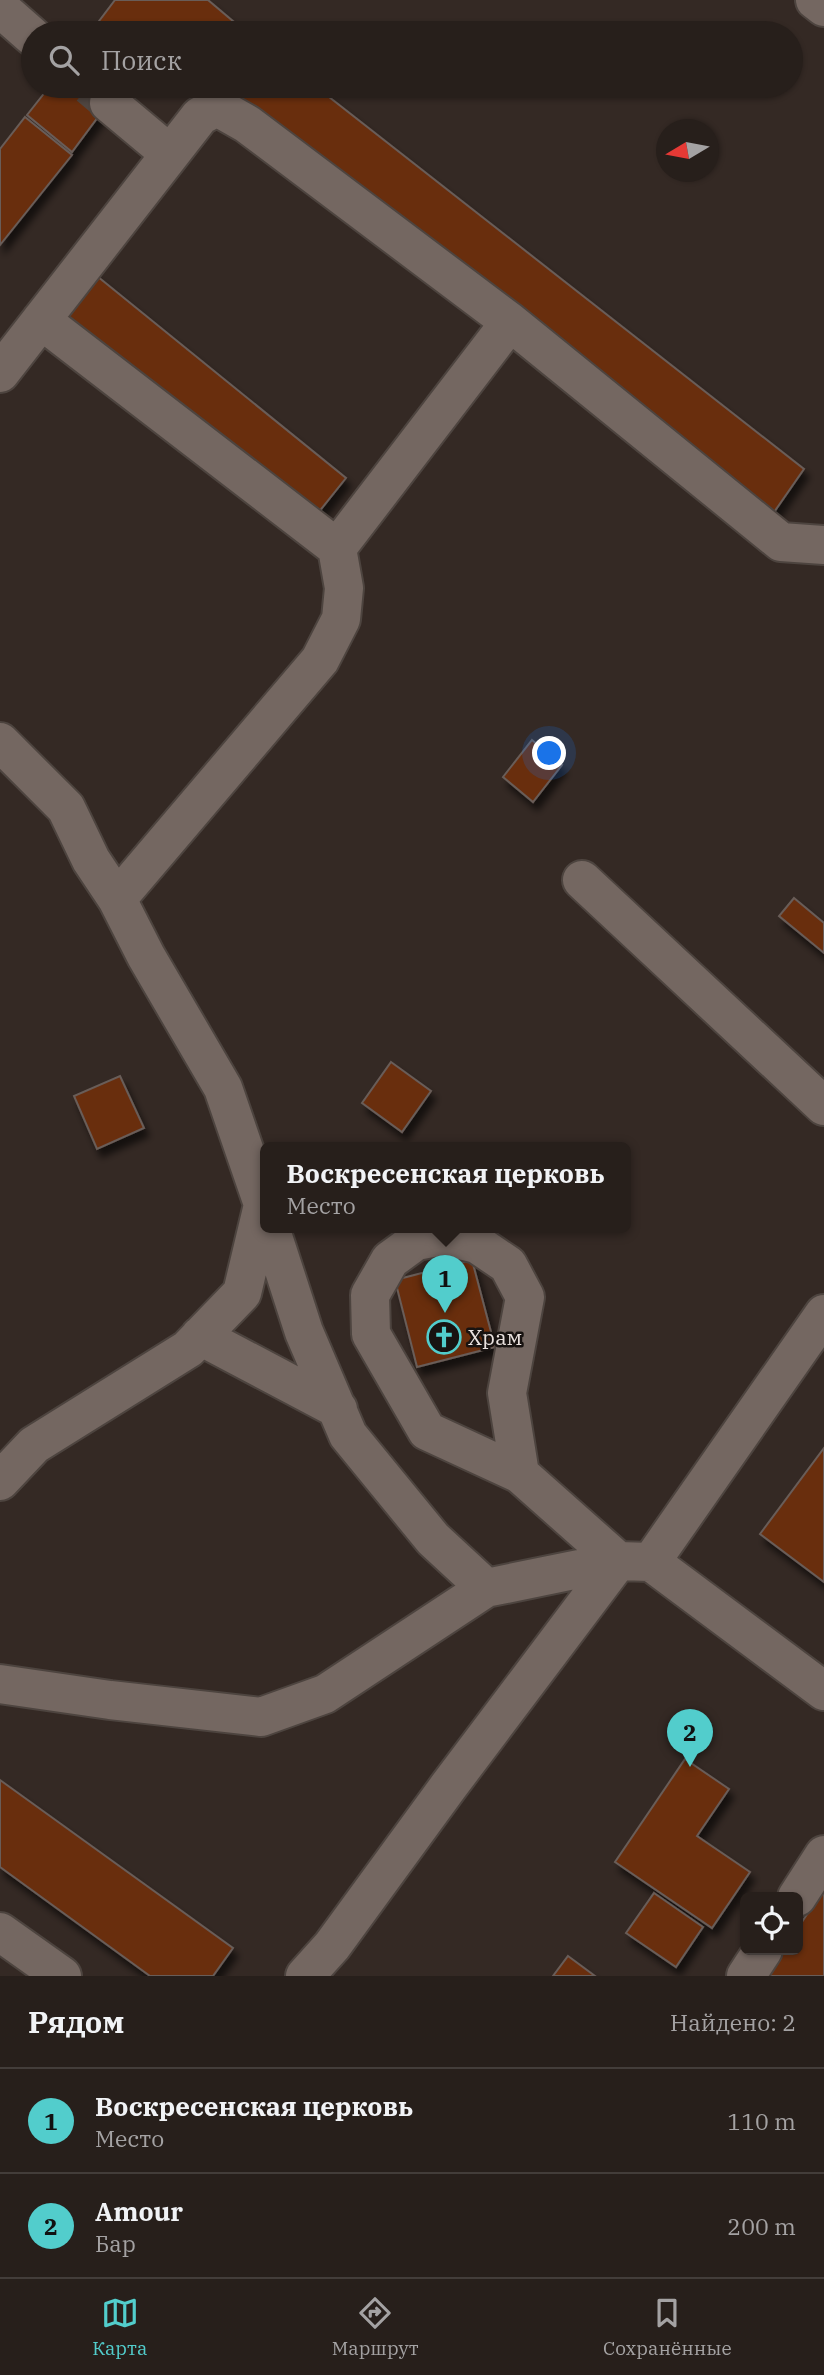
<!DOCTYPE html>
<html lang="ru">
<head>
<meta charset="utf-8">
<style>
	body { margin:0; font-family:"IBM Plex Serif",serif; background:#332c28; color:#f1f3f6 }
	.controls { position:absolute; right:21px; bottom:21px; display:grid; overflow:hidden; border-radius:10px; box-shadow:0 2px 5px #0004 }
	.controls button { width:63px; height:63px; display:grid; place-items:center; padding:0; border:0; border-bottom:2px solid #433d3a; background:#271f1b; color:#f1f3f6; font:35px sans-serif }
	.compass { position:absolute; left:656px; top:119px; width:63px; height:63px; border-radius:50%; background:#271f1b; box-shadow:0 2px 5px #0004; rotate:260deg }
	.you { position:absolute; left:550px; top:754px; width:24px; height:24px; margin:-18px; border:5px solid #fff; border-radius:50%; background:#1a73e8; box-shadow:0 0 0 10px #1a73e833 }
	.badge { display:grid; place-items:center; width:46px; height:46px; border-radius:50%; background:#52cdcc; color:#111; font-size:23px; font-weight:700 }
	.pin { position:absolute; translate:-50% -58px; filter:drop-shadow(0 2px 4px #0008) }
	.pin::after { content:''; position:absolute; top:37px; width:24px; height:21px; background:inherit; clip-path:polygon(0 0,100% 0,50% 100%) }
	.popup { position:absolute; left:260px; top:1142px; width:371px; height:91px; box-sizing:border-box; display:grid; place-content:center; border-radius:10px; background:#271f1b; filter:drop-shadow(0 2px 5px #0005); font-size:23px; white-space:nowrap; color:#a4a2a3 }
	.popup b { font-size:26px; color:#f1f3f6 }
	.popup::after { content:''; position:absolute; left:50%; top:100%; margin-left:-14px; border:14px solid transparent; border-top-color:#271f1b }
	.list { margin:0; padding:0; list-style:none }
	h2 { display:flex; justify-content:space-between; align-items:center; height:91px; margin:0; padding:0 28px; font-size:30px }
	h2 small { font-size:23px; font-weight:400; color:#a4a2a3 }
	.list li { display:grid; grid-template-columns:46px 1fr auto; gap:21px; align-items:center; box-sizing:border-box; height:105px; padding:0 28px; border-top:2px solid #433d3a }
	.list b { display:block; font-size:26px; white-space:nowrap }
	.list p { margin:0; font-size:23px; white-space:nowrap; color:#a4a2a3 }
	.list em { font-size:23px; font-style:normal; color:#a4a2a3 }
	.icon { flex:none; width:38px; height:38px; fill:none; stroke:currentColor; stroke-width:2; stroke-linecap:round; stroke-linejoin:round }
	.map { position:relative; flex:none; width:824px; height:1976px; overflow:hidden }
	.search { position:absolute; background:#271f1b; box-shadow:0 2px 5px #0004; left:21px; right:21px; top:21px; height:77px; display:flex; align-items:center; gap:18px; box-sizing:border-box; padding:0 24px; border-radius:38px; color:#a4a2a3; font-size:26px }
	.sheet { height:301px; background:#271f1b }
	nav { display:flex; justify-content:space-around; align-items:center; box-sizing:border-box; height:98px; border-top:2px solid #433d3a; background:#271f1b; font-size:19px; color:#a4a2a3 }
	nav a { display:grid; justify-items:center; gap:4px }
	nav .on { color:#52cdcc }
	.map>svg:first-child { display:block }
	.building { fill:#692e10; stroke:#695d58; stroke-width:2; filter:url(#shadow) }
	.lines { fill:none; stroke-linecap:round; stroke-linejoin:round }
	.minor-tunnel { stroke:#4f4540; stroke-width:38; stroke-dasharray:38 19; stroke-linecap:butt }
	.minor-casing { stroke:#4d443f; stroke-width:42 }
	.minor { stroke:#746761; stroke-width:38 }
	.labels { text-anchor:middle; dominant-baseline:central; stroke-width:5; stroke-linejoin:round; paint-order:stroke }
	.poi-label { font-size:21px; fill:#eae2df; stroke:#181311; text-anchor:start }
</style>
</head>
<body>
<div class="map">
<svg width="824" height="1976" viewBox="0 0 824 1976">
	<defs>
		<filter id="shadow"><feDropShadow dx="4.5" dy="8" stdDeviation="3.5" flood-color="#0009"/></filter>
	</defs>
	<rect width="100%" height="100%" fill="#342924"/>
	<!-- building -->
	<path class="building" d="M 115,0 L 208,0 L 234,22 L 226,33 L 90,33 Z
		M 234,22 L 248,33 L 226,33 Z
		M 50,86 L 121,86 L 72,152 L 27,115 Z
		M 226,86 L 315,86 L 804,469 L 770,518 Z
		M 25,117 L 72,155 L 0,245 L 0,149 Z
		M 92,272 L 346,478 L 310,523 L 55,317 Z
		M 532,740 L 562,765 L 533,802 L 503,777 Z
		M 794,898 L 824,923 L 824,953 L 779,916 Z
		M 391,1062 L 431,1091 L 402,1132 L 362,1103 Z
		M 120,1076 L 144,1128 L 97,1149 L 74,1096 Z
		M 472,1260 L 495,1347 L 417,1367 L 395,1280 Z
		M 824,1448 L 824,1582 L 760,1534 Z
		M 685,1759 L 729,1789 L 697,1836 L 750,1872 L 712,1928 L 615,1862 Z
		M 0,1780 L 233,1948 L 213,1976 L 150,1976 L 0,1867 Z
		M 654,1893 L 703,1927 L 676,1967 L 626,1933 Z
		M 821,1893 L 824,1894 L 824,1976 L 765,1976 L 783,1950 L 798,1950 L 798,1928 Z
		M 568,1956 L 595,1976 L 553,1976 Z"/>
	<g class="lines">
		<!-- minor-tunnel -->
		<path class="minor-tunnel" d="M 89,86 L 109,103"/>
		<defs>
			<path id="minor" d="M 815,0 L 824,7
				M 0,8 L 33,37
				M 109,103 L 170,154
				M 41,320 L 337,548 L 344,588 L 341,619 L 320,660 L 117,899 L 146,956 L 223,1088 L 265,1210
				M 0,373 L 200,116 L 217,107 L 247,124 L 510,322 L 781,542 L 824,545
				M 337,548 L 510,322
				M 0,742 L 66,808 L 91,860 L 117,899
				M 582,880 L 824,1106
				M 270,1227 L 304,1332 L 348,1435 L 433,1539 L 486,1588
				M 200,1336 L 338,1409
				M 520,1474 L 507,1393 L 525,1297 L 508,1265 L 477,1244 L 443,1236 L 416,1241 L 390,1260 L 370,1295 L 371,1334 L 427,1431 L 520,1474 L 618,1561 L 651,1562 L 824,1691
				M 0,1481 L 34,1445 L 188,1349 L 242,1293 L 263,1205
				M 651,1562 L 824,1314
				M 0,1684 L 110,1700 L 261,1717 L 325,1694 L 486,1588 L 618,1561
				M 797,1897 L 824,1855
				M 0,1932 L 62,1976
				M 305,1976 L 332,1946 L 448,1787 L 618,1561
				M 746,1976 L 763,1950"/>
		</defs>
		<!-- minor casing -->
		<use href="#minor" class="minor-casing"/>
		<!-- minor -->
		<use href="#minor" class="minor"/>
	</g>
	<!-- icons -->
	<defs>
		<symbol id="church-ring" viewBox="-11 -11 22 22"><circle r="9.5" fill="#181311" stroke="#52cdcc" stroke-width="1.5"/><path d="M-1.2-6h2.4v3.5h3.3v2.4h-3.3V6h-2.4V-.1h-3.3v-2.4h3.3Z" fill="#52cdcc"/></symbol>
	</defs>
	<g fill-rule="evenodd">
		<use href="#church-ring" x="425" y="1318" width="38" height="38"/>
	</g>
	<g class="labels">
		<!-- poi labels -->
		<g class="poi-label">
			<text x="468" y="1337">Храм</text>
		</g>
	</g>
</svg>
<div class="controls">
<button><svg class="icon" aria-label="locate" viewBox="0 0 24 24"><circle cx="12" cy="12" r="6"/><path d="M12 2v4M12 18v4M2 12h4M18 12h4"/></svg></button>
</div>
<svg class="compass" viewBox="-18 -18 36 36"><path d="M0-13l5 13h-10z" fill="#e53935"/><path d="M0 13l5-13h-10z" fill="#a4a2a3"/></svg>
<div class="you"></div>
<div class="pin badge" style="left:445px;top:1313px">1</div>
<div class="popup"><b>Воскресенская церковь</b>Место</div>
<div class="pin badge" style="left:690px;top:1767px">2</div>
<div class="search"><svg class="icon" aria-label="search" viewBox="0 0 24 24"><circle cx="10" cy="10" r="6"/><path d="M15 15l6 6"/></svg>Поиск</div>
</div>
<section class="sheet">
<h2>Рядом<small>Найдено: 2</small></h2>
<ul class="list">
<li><span class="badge">1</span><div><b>Воскресенская церковь</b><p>Место</p></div><em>110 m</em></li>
<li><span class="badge">2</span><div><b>Amour</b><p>Бар</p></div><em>200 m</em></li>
</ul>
</section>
<nav>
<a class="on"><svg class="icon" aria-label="map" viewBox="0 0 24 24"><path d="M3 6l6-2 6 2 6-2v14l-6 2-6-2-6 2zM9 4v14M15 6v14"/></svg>Карта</a>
<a><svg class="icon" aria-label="directions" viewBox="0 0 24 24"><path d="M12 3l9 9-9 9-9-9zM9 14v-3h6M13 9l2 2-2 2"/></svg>Маршрут</a>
<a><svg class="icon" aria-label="saved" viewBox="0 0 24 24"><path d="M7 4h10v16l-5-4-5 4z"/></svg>Сохранённые</a>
</nav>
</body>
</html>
